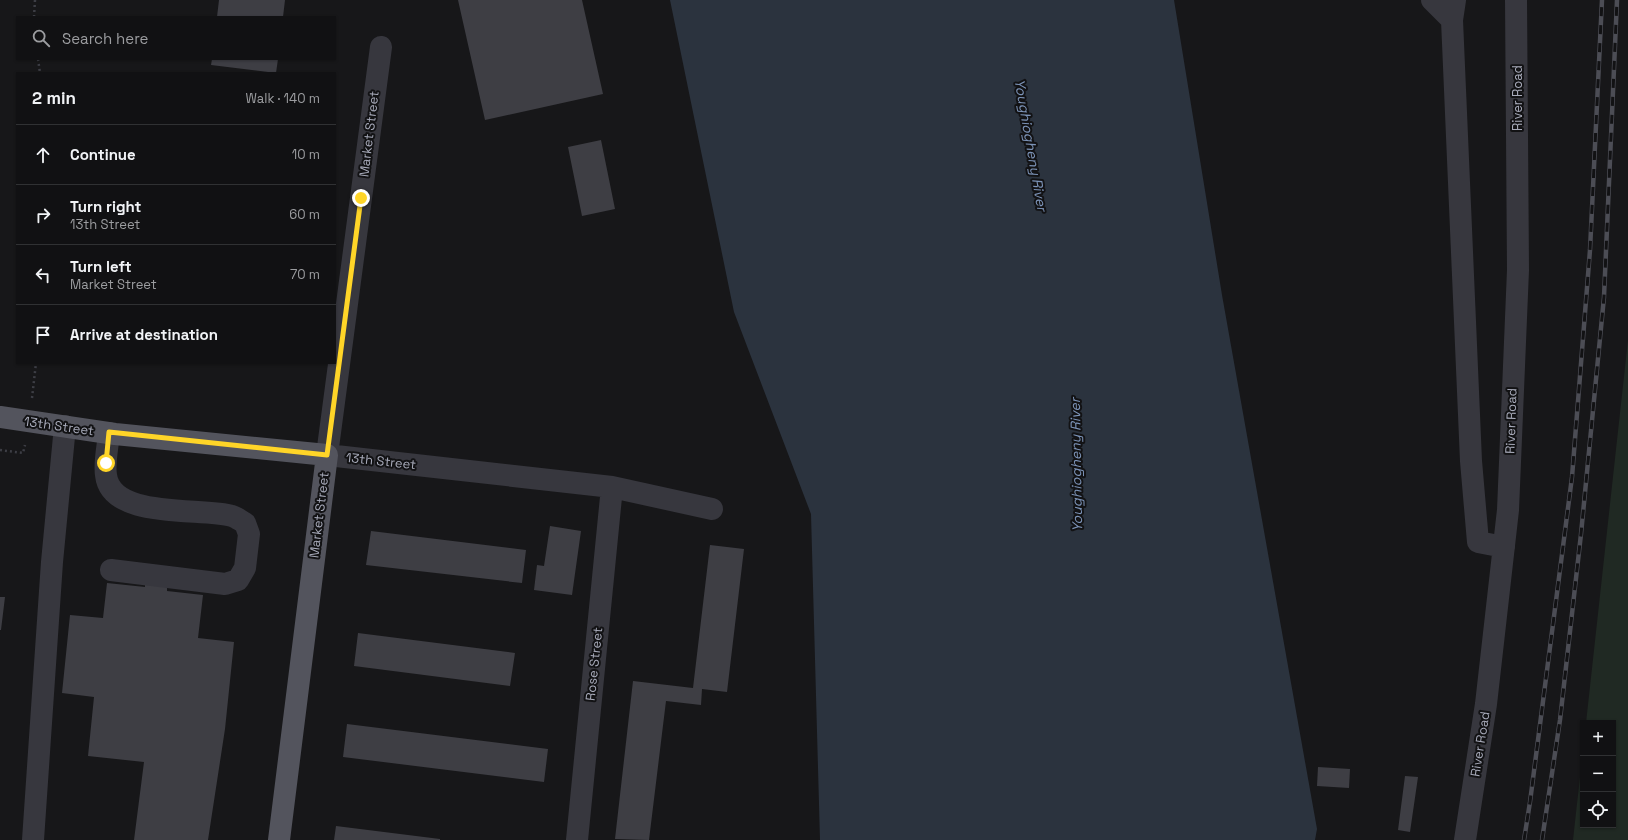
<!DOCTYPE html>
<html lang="en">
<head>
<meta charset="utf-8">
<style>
	body { margin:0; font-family:"Space Grotesk",sans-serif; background:#1a1a1c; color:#f1f3f6 }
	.controls { position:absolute; right:12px; bottom:12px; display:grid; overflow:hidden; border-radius:0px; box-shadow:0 1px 3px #0004 }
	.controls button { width:36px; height:36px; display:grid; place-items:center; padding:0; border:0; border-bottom:1px solid #303133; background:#111113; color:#f1f3f6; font:20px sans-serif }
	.stop { position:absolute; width:12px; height:12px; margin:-9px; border:3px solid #ffd528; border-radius:50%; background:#fff }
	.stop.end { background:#ffd528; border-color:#fff; box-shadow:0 1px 4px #0008 }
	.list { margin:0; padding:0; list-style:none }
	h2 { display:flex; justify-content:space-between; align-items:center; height:52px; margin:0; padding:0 16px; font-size:17px }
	h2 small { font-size:13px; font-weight:400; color:#9c9da0 }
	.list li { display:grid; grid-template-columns:26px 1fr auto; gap:12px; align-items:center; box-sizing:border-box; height:60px; padding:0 16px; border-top:1px solid #303133 }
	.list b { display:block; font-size:15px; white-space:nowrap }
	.list p { margin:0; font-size:13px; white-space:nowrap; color:#9c9da0 }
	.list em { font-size:13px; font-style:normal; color:#9c9da0 }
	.icon { flex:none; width:22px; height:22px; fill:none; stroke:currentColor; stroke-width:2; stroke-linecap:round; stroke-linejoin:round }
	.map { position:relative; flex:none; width:1628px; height:840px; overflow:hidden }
	.search { position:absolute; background:#111113; box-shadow:0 1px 3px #0004; left:16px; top:16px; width:320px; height:44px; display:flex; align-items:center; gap:10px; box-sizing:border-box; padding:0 14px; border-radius:0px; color:#9c9da0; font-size:15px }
	.panel { position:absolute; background:#111113; box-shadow:0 1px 3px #0004; left:16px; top:72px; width:320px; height:292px; border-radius:0px }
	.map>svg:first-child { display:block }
	.green { fill:#202923 }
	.water { fill:#2b333e }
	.building { fill:#3e3e44 }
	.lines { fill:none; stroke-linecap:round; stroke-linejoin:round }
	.path { stroke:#3d3e45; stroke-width:2.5; stroke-dasharray:2 3; stroke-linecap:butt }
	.minor { stroke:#37373e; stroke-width:22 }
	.major { stroke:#53545d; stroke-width:22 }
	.rail-casing { stroke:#4c4d55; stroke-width:4.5 }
	.rail { stroke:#121214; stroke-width:3; stroke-dasharray:9; stroke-linecap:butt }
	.route { stroke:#ffd528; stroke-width:5 }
	.labels { text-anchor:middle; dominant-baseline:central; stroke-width:4; stroke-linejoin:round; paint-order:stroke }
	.street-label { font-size:13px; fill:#a8abba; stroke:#121214 }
	.water-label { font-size:14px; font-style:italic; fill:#7c93b7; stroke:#121214 }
</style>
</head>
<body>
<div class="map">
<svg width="1628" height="840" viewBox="0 0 1628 840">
	<rect width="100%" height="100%" fill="#171719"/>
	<!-- green -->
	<path class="green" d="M 1628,340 L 1628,840 L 1573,840 L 1583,750 L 1583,825 L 1613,825 L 1613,723 L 1586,723 Z"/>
	<!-- water -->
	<path class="water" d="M 670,0 L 1174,0 L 1222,295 L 1317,829 L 1315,840 L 820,840 L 811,514 L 734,312 Z"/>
	<!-- building -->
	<path class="building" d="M 219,0 L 285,0 L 283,17 L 217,17 Z
		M 458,0 L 582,0 L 603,94 L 485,120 Z
		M 212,59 L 278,59 L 276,73 L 211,65 Z
		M 601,140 L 615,209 L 582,216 L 568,147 Z
		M 550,526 L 581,531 L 572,595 L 534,590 L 537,565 L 544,566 Z
		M 371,531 L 526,550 L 522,583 L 366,565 Z
		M 710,545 L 744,549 L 727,692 L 702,689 L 701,705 L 666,701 L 649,840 L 615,839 L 633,681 L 693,688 Z
		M 145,580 L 167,582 L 167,591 L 203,595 L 198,638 L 234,642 L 225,729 L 208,840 L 134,840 L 144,762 L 88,756 L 94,697 L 62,693 L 70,615 L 103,618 L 107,583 L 145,587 Z
		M 0,597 L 5,597 L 1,630 L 0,630 Z
		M 358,633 L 515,653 L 510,686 L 354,666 Z
		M 347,724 L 548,749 L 544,782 L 343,757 Z
		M 1318,767 L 1350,769 L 1349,788 L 1317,786 Z
		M 1405,776 L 1418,777 L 1410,832 L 1398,830 Z
		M 336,826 L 440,839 L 440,840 L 334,840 Z"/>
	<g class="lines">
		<!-- path -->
		<path class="path" d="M 34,17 L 35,0
			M 38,59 L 40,73
			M 32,398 L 36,363
			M 0,450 L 23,453 L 25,445"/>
		<!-- minor -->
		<path class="minor" d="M 1432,0 L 1452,20
			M 1455,0 L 1452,20 L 1471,461 L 1478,542 L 1504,547
			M 381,47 L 327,455 L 612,487 L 712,509
			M 109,433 C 108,446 104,462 106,475 C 111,520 202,507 232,516 C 236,517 241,521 245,523 L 249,534 L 245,568 L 238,580 L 225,584 L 111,570
			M 33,840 L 52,562 L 65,426
			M 577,840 L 612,487
			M 1465,840 L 1486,704 L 1508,510 L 1518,270 L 1516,0"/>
		<!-- major -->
		<path class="major" d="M 0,417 L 115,434 L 327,455 L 279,840"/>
		<defs>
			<path id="rail" d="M 1524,840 L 1530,802 L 1572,477 L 1590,250 L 1602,0
				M 1542,840 L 1560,720 L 1581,534 L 1604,297 L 1617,0"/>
		</defs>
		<!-- rail casing -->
		<use href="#rail" class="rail-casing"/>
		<!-- rail -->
		<use href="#rail" class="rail"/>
	</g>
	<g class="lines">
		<!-- route -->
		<path class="route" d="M 106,463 L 109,432 L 327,455 L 361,198"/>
	</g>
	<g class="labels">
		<!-- street labels -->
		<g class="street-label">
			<text transform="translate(1517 98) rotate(-90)">River Road</text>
			<text transform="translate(369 134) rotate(-83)">Market Street</text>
			<text transform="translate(1511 421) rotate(-88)">River Road</text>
			<text transform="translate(59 426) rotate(8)">13th Street</text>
			<text transform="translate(381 461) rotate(6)">13th Street</text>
			<text transform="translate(319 515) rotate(-83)">Market Street</text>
			<text transform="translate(594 664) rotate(-84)">Rose Street</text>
			<text transform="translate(1480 744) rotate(-81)">River Road</text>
		</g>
		<!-- water labels -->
		<g class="water-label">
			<text transform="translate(1031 145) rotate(80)">Youghiogheny River</text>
			<text transform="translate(1076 465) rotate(-91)">Youghiogheny River</text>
		</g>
	</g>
</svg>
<div class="controls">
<button>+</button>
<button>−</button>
<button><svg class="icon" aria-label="locate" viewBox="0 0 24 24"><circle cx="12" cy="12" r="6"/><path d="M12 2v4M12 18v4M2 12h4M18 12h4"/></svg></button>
</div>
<div class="stop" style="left:106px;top:463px"></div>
<div class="stop end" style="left:361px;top:198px"></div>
<div class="search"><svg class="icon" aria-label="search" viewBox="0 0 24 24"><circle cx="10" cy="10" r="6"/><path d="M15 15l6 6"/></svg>Search here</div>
<section class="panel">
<h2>2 min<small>Walk · 140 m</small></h2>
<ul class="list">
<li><svg class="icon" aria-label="ahead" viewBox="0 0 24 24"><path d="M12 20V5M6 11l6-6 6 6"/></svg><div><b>Continue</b></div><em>10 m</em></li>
<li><svg class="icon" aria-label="right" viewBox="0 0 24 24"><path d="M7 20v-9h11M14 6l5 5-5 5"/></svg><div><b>Turn right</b><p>13th Street</p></div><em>60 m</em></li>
<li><svg class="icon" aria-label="left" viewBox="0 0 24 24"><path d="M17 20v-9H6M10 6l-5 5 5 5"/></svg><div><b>Turn left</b><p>Market Street</p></div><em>70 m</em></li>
<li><svg class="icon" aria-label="arrive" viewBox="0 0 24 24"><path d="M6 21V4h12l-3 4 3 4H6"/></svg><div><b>Arrive at destination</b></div></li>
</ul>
</section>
</div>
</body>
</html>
